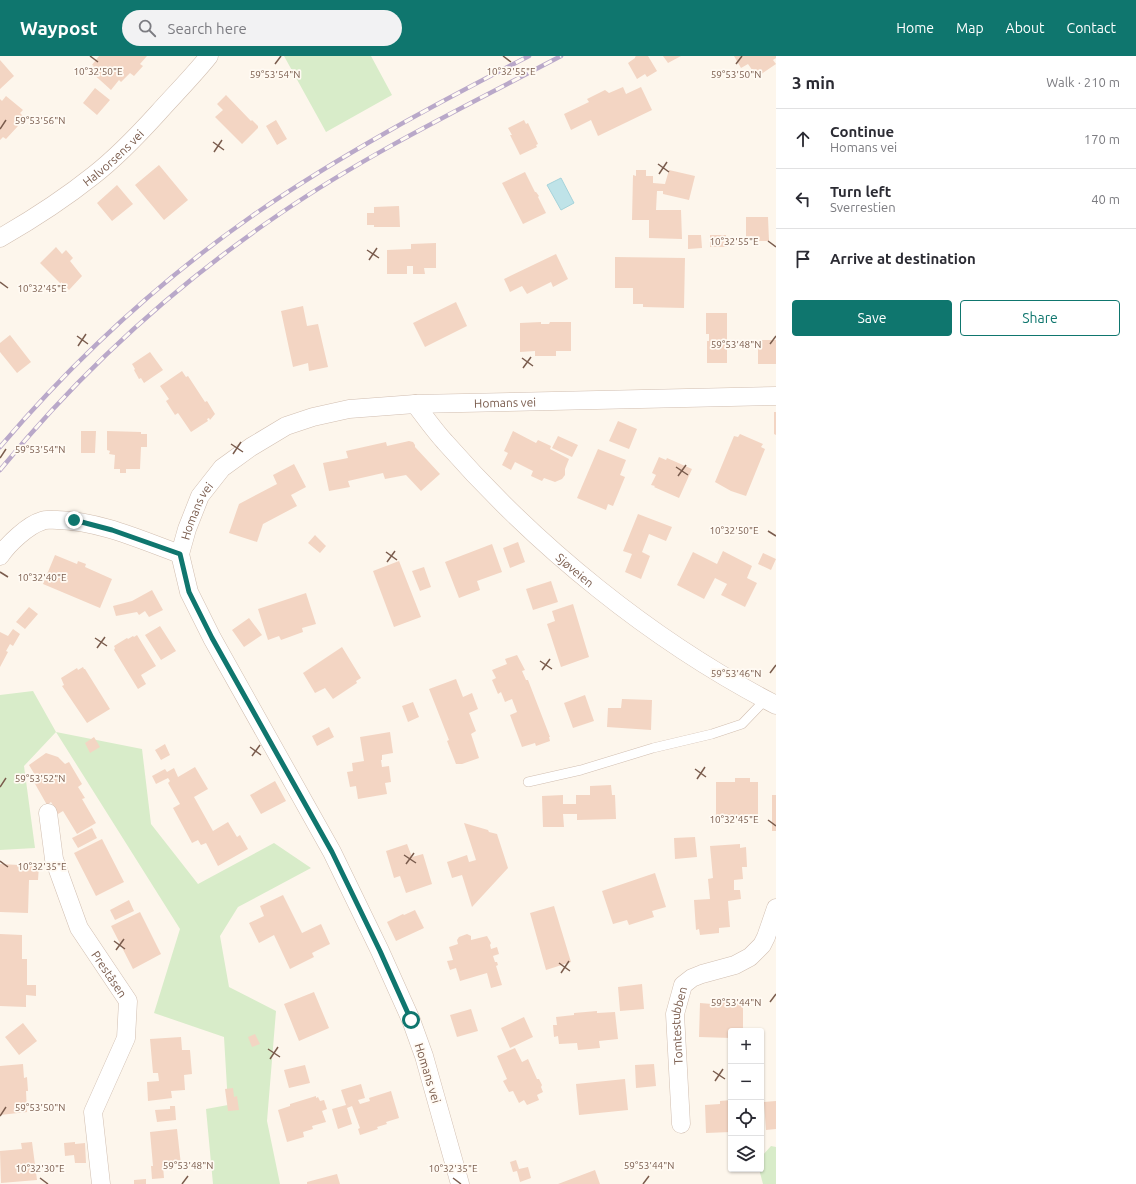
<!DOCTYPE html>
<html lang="en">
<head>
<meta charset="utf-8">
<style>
	body { margin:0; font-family:Ubuntu,sans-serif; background:#f2f2f3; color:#2b2b33 }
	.controls { position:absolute; right:12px; bottom:12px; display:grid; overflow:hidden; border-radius:4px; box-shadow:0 1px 3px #0004 }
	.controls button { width:36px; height:36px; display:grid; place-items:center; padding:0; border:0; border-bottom:1px solid #e1e1e2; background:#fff; color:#2b2b33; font:20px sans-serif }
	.stop { position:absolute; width:12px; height:12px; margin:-9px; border:3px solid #0f766e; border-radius:50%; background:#fff }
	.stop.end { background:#0f766e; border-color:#fff; box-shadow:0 1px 4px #0008 }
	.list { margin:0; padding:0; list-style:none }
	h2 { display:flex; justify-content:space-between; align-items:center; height:52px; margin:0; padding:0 16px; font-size:17px }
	h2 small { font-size:13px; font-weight:400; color:#7c7c81 }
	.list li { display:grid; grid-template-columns:26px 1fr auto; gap:12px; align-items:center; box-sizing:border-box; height:60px; padding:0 16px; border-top:1px solid #e1e1e2 }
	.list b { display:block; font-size:15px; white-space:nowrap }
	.list p { margin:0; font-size:13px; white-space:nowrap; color:#7c7c81 }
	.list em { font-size:13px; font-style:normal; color:#7c7c81 }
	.actions { display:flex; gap:8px; padding:12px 16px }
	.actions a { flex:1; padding:9px 0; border:1px solid #0f766e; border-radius:4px; text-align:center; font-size:14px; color:#0f766e }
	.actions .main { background:#0f766e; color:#fff }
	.icon { flex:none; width:22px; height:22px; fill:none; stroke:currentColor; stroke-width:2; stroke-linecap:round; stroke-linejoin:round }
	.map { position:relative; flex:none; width:776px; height:1128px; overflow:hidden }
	header { display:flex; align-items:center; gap:24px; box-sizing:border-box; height:56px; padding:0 20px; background:#0f766e; color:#fff }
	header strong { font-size:19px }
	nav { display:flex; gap:22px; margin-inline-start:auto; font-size:14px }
	.search { width:280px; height:36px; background:#f2f2f3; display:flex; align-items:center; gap:10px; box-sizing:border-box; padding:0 14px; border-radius:22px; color:#7c7c81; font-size:15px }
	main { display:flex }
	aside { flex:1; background:#fff }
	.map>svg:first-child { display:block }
	.green { fill:#d8ecc9 }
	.water { fill:#bfe3e8; stroke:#a5d3da }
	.building { fill:#f3d5c3 }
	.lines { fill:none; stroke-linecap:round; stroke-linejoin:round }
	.service-casing { stroke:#d1beb0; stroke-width:10 }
	.minor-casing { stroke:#d1beb0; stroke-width:19 }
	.service { stroke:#fff; stroke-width:9 }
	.minor { stroke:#fff; stroke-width:18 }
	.rail-casing { stroke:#b9a8c9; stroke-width:4.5 }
	.rail { stroke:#fffaf3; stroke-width:3; stroke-dasharray:9; stroke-linecap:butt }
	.route { stroke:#0f766e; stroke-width:5 }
	.ticks { fill:none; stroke:#7a5c4d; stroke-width:1.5 }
	.labels { text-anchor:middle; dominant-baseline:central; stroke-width:3.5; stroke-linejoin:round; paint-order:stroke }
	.street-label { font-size:12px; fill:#7a5c4d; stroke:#fffaf3 }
	.ticks-label { font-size:10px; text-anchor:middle; fill:#7a5c4d; stroke:#fffaf3; stroke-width:3.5; stroke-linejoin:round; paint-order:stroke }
</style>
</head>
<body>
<header>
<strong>Waypost</strong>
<div class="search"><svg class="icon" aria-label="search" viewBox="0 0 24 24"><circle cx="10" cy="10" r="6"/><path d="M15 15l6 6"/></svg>Search here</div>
<nav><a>Home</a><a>Map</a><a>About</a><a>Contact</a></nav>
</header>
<main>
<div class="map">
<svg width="776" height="1128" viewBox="0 0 776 1128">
	<rect width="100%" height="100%" fill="#fdf6ec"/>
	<!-- green -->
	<path class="green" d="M 284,0 L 371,0 L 392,39 L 326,76 Z
		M 33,635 L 56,676 L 142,693 L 151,768 L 198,828 L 274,787 L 311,812 L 238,851 L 220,880 L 229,931 L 276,955 L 267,1065 L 280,1128 L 213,1128 L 206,1053 L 228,1049 L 224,981 L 154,957 L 180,873 L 56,676 L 24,710 L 35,792 L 0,794 L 0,639 Z
		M 771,1090 L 776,1091 L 776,1128 L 763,1128 L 759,1113 L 761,1113 L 761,1101 Z"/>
	<!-- water -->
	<path class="water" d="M 561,122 L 574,147 L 561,154 L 547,129 Z"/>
	<!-- building -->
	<path class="building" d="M 99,0 L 147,0 L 140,8 L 143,10 L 134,20 L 130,17 L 121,26 L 119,24 L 111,34 L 90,15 L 94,10 L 92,9 Z
		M 636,0 L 648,0 L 657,15 L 647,21 L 645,18 L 637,23 L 628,7 L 635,2 L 635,1 Z
		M 663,0 L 681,0 L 668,7 Z
		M 734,0 L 776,0 L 776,2 L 773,4 L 776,8 L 757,21 L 748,8 L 741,12 Z
		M 0,4 L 14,20 L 0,33 Z
		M 623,31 L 626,38 L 641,31 L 652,54 L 598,80 L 591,64 L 571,74 L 564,58 L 589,46 L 587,43 L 605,34 L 609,37 Z
		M 95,32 L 110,44 L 97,59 L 83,47 Z
		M 226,39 L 251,65 L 252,64 L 258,70 L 258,72 L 242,88 L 215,61 L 223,54 L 217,48 Z
		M 6,40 L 23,54 L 20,57 L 23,60 L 15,67 L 18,70 L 6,83 L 3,81 L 0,84 L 0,43 L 2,45 Z
		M 276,64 L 287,83 L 277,89 L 266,70 Z
		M 524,64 L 526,68 L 528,67 L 538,88 L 536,89 L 537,91 L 520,99 L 510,79 L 512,79 L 508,72 Z
		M 159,109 L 188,144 L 164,164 L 135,129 Z
		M 636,114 L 646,114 L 646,120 L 653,120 L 653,127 L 665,128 L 669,114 L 695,120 L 689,144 L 663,138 L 663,135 L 657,135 L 656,154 L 681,154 L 682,183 L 649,182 L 649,164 L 632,164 L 633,119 L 636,120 Z
		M 525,116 L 535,136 L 536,136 L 539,140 L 538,141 L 546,157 L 523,168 L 502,127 Z
		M 117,129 L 133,148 L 112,165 L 97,147 Z
		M 399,150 L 400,171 L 374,171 L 374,169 L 367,169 L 367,157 L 374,157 L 374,151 Z
		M 746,161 L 768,161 L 769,185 L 746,185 Z
		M 688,179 L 701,179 L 702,192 L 688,193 Z
		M 710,179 L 726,179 L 727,191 L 710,191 Z
		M 436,187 L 436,212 L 424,212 L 425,218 L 413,218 L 413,210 L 407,210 L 407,218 L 387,218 L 387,194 L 411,193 L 411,188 Z
		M 56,191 L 62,198 L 66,194 L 73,202 L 70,205 L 82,220 L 69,234 L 61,226 L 61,228 L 40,207 Z
		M 556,198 L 568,223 L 553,231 L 551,226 L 527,238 L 522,230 L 510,236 L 504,223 Z
		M 615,201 L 685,202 L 684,252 L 643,251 L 643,248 L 633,248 L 633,232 L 615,232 Z
		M 456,246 L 467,270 L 425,291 L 413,267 Z
		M 303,250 L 307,270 L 318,268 L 328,311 L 309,315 L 308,307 L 293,311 L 281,255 Z
		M 706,257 L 727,257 L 727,307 L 707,307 L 707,285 L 709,285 L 709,278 L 706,278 Z
		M 541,266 L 541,268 L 549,268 L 550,266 L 571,266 L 571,295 L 556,295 L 556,300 L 535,300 L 535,295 L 520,296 L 520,267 Z
		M 10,279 L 31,306 L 17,317 L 0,296 L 0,287 Z
		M 758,284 L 776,284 L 776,308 L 758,308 Z
		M 150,296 L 163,314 L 144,327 L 141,322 L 139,323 L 134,314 L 135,313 L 132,308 Z
		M 182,315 L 186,321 L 188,320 L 205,346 L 207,345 L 215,358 L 210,364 L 209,362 L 207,363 L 208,365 L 191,376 L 178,357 L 175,359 L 166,345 L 169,343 L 160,330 Z
		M 774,356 L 776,356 L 776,379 L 774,378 Z
		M 618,365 L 637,373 L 629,393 L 609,385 Z
		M 81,375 L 96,375 L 95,397 L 81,397 Z
		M 107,375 L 141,376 L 141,378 L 147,378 L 147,391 L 141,391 L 140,413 L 126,413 L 126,417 L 120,417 L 120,413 L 114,413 L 115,399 L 109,398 L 110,395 L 107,394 Z
		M 513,375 L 536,387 L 538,384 L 551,390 L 550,393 L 569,403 L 565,413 L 565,419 L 562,423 L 555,426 L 544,422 L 542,425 L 531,420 L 533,415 L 515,406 L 511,414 L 502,409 L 508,397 L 504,395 Z
		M 740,378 L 763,388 L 761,391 L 765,393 L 746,440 L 731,435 L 715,426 L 734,380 L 738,381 Z
		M 558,380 L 578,389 L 572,401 L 552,392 Z
		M 409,385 L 413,386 L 415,389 L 415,391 L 440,418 L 421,435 L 406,419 L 385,423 L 383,417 L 348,425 L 350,431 L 329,435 L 323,407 L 348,402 L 346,395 L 386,386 L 387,390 Z
		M 598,393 L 626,404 L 620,419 L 625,421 L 613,450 L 608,448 L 606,454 L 577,442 Z
		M 659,401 L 666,404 L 667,402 L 692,413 L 679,442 L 654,431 L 655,430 L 651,429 L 656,419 L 652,417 Z
		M 294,408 L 306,431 L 291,439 L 297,450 L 263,468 L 257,486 L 229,477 L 239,448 L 277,428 L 273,419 Z
		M 638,458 L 672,471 L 666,485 L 649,478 L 642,496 L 650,500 L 641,523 L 625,516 L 632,498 L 623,495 Z
		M 315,479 L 326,490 L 320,497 L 308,487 Z
		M 518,486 L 525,506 L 510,512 L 503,492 Z
		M 492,488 L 502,516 L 477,525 L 480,534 L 459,542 L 445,506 Z
		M 723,495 L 752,510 L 747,522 L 757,527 L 745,551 L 721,539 L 727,528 L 715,522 L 704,543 L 677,529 L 693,496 L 717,508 Z
		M 763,497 L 776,503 L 771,514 L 758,508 Z
		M 55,499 L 77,508 L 78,505 L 86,508 L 85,511 L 112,523 L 100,552 L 43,528 Z
		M 399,505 L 421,561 L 394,571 L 373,515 Z
		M 424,511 L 431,531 L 420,535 L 412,515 Z
		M 551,525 L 558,546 L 533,554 L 526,533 Z
		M 152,534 L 163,554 L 149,561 L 145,555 L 139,559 L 137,556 L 116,560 L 113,550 L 132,545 Z
		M 306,537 L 316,568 L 302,572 L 303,576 L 281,584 L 279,580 L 268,584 L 258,553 Z
		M 573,548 L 589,601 L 561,611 L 547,568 L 555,565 L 552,555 Z
		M 29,551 L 38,558 L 25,573 L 16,566 Z
		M 249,562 L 262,579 L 244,591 L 232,574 Z
		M 160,570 L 176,595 L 161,604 L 145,579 Z
		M 13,573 L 20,578 L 13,590 L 10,588 L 6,595 L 8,596 L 0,611 L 0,576 L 8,580 Z
		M 137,579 L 156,610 L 141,619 L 146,628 L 138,633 L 114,594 L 115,592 L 114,590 L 127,582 L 128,583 L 133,580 L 134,581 Z
		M 342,591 L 361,622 L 356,625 L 357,627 L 333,643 L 325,632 L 315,637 L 303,617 Z
		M 517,599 L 525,614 L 522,615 L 526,624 L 528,624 L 550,681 L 549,681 L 550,685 L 536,690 L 535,687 L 522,691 L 510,659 L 517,656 L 512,643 L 505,646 L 501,636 L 498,638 L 492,624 L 496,622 L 492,614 L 507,608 L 505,603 Z
		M 83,611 L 84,613 L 85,613 L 110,653 L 87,667 L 62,630 L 64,629 L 61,622 L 77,612 L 78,614 Z
		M 456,623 L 463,641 L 472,637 L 478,653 L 469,657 L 476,675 L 471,678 L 479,702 L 462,708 L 456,708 L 447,685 L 449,684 L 429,633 Z
		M 585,639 L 594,665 L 573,672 L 564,647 Z
		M 622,643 L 652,644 L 651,674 L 607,671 L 608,652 L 621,652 Z
		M 413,646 L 419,661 L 408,666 L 402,650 Z
		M 329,671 L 334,681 L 317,690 L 312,680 Z
		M 390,676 L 393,697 L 382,699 L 382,704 L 381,704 L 382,711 L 389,710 L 391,726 L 385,727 L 387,738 L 358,743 L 356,730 L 350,731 L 347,716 L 353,715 L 352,707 L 364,705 L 360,681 Z
		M 94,681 L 100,691 L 90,697 L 85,687 Z
		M 165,688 L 170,699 L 161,704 L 155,694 Z
		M 46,697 L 58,701 L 65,708 L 69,706 L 82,728 L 78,731 L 85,742 L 82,743 L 96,767 L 77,778 L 63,755 L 58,758 L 51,746 L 47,749 L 34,726 L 38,724 L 29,709 Z
		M 195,711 L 208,733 L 194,741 L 213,775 L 228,766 L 237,781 L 240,779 L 248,793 L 218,810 L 206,787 L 201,789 L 198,784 L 192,787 L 173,752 L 180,748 L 168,727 L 170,725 L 168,722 L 156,728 L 152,720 L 165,713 L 167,716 L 174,712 L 178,721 Z
		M 735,722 L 750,722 L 750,726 L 758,726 L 758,759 L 716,760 L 716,726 L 735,726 Z
		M 275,725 L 286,745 L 261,758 L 250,739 Z
		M 611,729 L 612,739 L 615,739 L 616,763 L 577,764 L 577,758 L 563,758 L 564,771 L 543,771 L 542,740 L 563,739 L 563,748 L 576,748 L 576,739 L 590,739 L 590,730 Z
		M 772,739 L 776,739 L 776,775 L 772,775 Z
		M 464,767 L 488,774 L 489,776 L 497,778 L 508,812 L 472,851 L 462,819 L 452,822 L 447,806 L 467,799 L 469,806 L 476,804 Z
		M 92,772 L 97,782 L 78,792 L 72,782 Z
		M 695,781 L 697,801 L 675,803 L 674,782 Z
		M 102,783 L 124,826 L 96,840 L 74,797 Z
		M 407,788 L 412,801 L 423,798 L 432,828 L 406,837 L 400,820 L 394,822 L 386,795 Z
		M 740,788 L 740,792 L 746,791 L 747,811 L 742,811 L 743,823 L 734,824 L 734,834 L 740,834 L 741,843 L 728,845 L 730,871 L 719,872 L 719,877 L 700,879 L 699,873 L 696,874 L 694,844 L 710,843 L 708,823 L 713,822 L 710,790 Z
		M 0,808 L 39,810 L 38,824 L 29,824 L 28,857 L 0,856 Z
		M 655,817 L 666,851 L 652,855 L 654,861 L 629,869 L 627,864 L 613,868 L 602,835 Z
		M 283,839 L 302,877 L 321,868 L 330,888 L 312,897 L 314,901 L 290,913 L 274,879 L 259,887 L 249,867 L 264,860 L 260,850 Z
		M 129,844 L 134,855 L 115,864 L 110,854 Z
		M 554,850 L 571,906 L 546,914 L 530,857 Z
		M 415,854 L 424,872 L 396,885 L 387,866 L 403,858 L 404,859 Z
		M 140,856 L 161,898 L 133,913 L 111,870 Z
		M 0,878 L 22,879 L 22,903 L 27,903 L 27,929 L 36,929 L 36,940 L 26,939 L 26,951 L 0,950 Z
		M 467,878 L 471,880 L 471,884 L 487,880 L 491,887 L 490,889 L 491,893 L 497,891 L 499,898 L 493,900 L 495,906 L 497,906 L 498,909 L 496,910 L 502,929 L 491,932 L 487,917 L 460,925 L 456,912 L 450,914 L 447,905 L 453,904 L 449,891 L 458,888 L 457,884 L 459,881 Z
		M 642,928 L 644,953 L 620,955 L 618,931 Z
		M 314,936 L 329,972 L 299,985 L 284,948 Z
		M 712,946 L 730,946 L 730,948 L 743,948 L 743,975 L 731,975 L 731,982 L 699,981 L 700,947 L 712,948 Z
		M 471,953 L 478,975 L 457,981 L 450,959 Z
		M 597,955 L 597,957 L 615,956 L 618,983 L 599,985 L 600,992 L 578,994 L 577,987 L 559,988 L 558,980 L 554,981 L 553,969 L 557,969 L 556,961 L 574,959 L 574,957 Z
		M 524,961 L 533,981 L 510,992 L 501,972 Z
		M 23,967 L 37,985 L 19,999 L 5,981 Z
		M 255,978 L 260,988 L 252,991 L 248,981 Z
		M 181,981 L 182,994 L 190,994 L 192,1018 L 184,1019 L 185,1034 L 171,1035 L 172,1042 L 148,1045 L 147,1026 L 159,1025 L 158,1017 L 153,1017 L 150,983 Z
		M 515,992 L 522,1006 L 528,1003 L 537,1023 L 539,1023 L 542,1029 L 541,1031 L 543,1036 L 537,1039 L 539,1044 L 527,1049 L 524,1044 L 519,1047 L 513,1035 L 509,1036 L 503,1025 L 507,1023 L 497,1000 Z
		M 23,1008 L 24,1022 L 27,1021 L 28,1035 L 26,1035 L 27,1056 L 0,1059 L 0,1010 Z
		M 654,1008 L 656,1030 L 636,1032 L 635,1009 Z
		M 305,1009 L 310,1027 L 289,1032 L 284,1014 Z
		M 625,1023 L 628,1054 L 579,1059 L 576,1028 Z
		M 361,1028 L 365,1042 L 358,1044 L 360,1048 L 370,1045 L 369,1042 L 391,1035 L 399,1062 L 386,1066 L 387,1068 L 377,1071 L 378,1073 L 360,1079 L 358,1073 L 360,1072 L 352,1050 L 347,1052 L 352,1068 L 338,1073 L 332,1053 L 346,1049 L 341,1034 Z
		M 233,1032 L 234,1041 L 237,1040 L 239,1054 L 228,1055 L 225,1033 Z
		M 316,1040 L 316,1042 L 318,1041 L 320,1045 L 324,1044 L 327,1053 L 322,1055 L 326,1066 L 312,1070 L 313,1073 L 303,1076 L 304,1081 L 287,1086 L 278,1054 L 290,1050 L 290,1048 Z
		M 731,1044 L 731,1076 L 706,1077 L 705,1049 L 720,1048 L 720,1045 Z
		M 776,1045 L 776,1073 L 766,1074 L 764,1046 Z
		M 170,1050 L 175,1050 L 176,1064 L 157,1066 L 155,1054 L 170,1053 Z
		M 177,1073 L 181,1109 L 163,1110 L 164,1122 L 152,1123 L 151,1110 L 153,1110 L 150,1076 Z
		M 32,1086 L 37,1124 L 1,1127 L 0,1095 L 22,1093 L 21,1087 Z
		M 75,1086 L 75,1088 L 85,1087 L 86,1107 L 75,1107 L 74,1099 L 65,1100 L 64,1087 Z
		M 516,1104 L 519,1113 L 528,1111 L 531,1122 L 520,1126 L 517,1115 L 513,1116 L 510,1106 Z
		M 595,1114 L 600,1128 L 558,1128 Z
		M 337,1118 L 340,1128 L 307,1128 L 307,1126 Z
		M 146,1123 L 146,1128 L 134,1128 L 134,1124 Z"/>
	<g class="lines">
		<defs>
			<path id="service" d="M 528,726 L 581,714 L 653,692 L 712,678 L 742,668 L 765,644"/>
			<g id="minor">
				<path id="s1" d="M 0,182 C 33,163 64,143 94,119 C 117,101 138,79 158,57 C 175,38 193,20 209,0"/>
				<path id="s2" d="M 415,348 C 425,361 434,374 445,386 C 537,491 652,585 776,649"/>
				<path d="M 0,500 C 8,488 28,469 42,465 C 46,463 52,464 57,464 C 100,465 141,484 180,498"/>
				<path id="s3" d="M 48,757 L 54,803 L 79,872 L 128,945 L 126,982 L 93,1056 L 101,1128"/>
				<path id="s4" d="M 681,1068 L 675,958 L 683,929 L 692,922 L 702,918 L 735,909 L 750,901 L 762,889 L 766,881 L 776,852"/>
				<path id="s5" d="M 460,1128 L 424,1000 L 411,964 L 380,895 L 332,796 L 212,582 L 189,536 L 180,498 L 187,473 L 200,440 L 222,412 L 251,391 L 286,370 L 313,361 L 349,353 L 415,348 L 776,340"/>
			</g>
		</defs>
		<!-- service casing -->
		<use href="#service" class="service-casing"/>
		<!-- minor casing -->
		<use href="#minor" class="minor-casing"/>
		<!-- service -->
		<use href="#service" class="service"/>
		<!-- minor -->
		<use href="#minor" class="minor"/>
		<defs>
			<path id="rail" d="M 0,391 C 74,304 158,226 252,160 C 340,99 434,49 529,0
				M 0,414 C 81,315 175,229 281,157 C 369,97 466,50 561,0"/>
		</defs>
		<!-- rail casing -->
		<use href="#rail" class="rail-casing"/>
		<!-- rail -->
		<use href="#rail" class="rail"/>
	</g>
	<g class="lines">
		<!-- route -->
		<path class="route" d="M 74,464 L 112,474 L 180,498 L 189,536 L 212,582 L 332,796 L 380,895 L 411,964"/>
	</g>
	<!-- ticks -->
	<path class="ticks" d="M 90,0 L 98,6M 503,0 L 511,6M 275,8 L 281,0M 736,8 L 742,0M 0,73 L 6,64M 213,86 L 224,94M 214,96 L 222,84M 658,108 L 669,116M 659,118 L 667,106M 768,185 L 776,191M 367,194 L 379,202M 369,204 L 377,192M 0,226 L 8,232M 77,280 L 88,288M 770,288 L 776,280M 78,290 L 86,278M 522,302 L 533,310M 523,312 L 531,301M 231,388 L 243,396M 233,398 L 241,386M 0,402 L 6,393M 676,411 L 688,419M 678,420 L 686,409M 768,475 L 776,480M 386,496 L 397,504M 387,506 L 395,495M 0,516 L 8,521M 95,582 L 107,590M 97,592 L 105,581M 540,605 L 552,613M 542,614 L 550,603M 770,617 L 776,609M 250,691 L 261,699M 252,700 L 260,689M 695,713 L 706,721M 697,723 L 705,711M 0,731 L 6,722M 768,764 L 776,770M 404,799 L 416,807M 0,805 L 8,811M 406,808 L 414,797M 114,885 L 125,893M 116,894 L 124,883M 559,907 L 570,915M 561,917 L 569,905M 770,946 L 776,938M 268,993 L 280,1001M 270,1003 L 278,991M 713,1015 L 725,1023M 715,1025 L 723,1013M 0,1060 L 6,1051M 40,1122 L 48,1128M 453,1122 L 461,1128M 182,1128 L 188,1120M 643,1128 L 649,1120"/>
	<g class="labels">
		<!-- street labels -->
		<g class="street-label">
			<text stroke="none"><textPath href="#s1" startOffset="139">Halvorsens vei</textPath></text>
			<text stroke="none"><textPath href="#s5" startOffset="1088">Homans vei</textPath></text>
			<text stroke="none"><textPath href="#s5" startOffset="739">Homans vei</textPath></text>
			<text stroke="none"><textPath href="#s2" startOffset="231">Sjøveien</textPath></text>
			<text stroke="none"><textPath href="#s3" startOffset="175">Preståsen</textPath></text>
			<text stroke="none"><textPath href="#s4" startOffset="99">Tomtestubben</textPath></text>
			<text transform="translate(428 1017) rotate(73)">Homans vei</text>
		</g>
	</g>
	<g class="ticks-label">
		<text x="511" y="19">10°32'55"E</text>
		<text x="98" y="19">10°32'50"E</text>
		<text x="275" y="22">59°53'54"N</text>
		<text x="736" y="22">59°53'50"N</text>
		<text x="40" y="68">59°53'56"N</text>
		<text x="734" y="189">10°32'55"E</text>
		<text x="42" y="236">10°32'45"E</text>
		<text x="736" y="292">59°53'48"N</text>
		<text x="40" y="397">59°53'54"N</text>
		<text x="734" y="478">10°32'50"E</text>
		<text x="42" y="525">10°32'40"E</text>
		<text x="736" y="621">59°53'46"N</text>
		<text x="40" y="726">59°53'52"N</text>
		<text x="734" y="767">10°32'45"E</text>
		<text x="42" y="814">10°32'35"E</text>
		<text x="736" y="950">59°53'44"N</text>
		<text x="40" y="1055">59°53'50"N</text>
		<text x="188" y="1113">59°53'48"N</text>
		<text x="649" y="1113">59°53'44"N</text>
		<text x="40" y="1116">10°32'30"E</text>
		<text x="453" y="1116">10°32'35"E</text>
	</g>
</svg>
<div class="controls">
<button>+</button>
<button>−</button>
<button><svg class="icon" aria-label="locate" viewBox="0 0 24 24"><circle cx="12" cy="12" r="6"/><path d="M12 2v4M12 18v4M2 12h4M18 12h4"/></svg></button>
<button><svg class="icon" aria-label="layers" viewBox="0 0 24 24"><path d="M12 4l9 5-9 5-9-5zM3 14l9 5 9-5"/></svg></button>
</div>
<div class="stop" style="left:411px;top:964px"></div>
<div class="stop end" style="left:74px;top:464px"></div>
</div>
<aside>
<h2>3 min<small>Walk · 210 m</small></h2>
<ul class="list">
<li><svg class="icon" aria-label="ahead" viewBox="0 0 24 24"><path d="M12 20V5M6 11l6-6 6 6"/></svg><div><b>Continue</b><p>Homans vei</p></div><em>170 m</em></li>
<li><svg class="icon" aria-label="left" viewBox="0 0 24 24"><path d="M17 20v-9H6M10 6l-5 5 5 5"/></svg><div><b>Turn left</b><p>Sverrestien</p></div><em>40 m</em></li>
<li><svg class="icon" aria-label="arrive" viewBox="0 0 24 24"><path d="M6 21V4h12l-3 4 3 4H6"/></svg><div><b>Arrive at destination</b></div></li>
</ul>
<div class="actions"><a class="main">Save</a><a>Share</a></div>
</aside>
</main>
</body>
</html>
